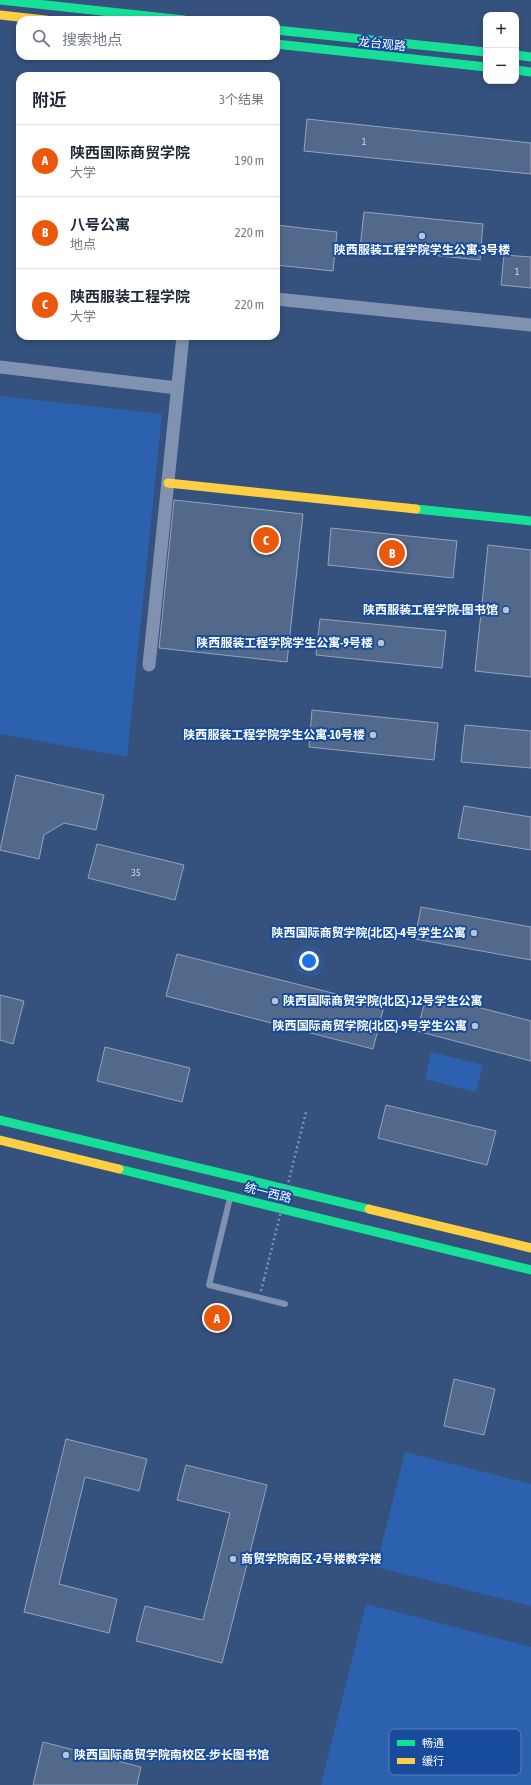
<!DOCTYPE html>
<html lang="zh">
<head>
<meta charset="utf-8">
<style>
	body { margin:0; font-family:"Asap Condensed","Noto Sans SC",sans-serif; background:#f2f2f3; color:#1f2937 }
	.controls { position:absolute; right:12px; top:12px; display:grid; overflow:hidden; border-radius:8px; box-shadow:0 2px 6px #0003 }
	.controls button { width:36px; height:36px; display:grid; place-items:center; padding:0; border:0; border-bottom:1px solid #e0e1e3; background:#fff; color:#1f2937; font:20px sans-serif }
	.you { position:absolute; left:309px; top:961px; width:14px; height:14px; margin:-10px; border:3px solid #fff; border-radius:50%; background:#1a73e8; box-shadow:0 0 0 6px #1a73e833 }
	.badge { display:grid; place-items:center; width:26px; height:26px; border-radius:50%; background:#ea580c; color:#fff; font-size:13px; font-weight:700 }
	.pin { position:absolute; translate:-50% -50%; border:2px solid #fff; box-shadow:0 1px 4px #0006 }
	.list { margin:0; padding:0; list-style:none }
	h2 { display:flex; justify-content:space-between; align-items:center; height:52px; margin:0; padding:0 16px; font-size:17px }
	h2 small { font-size:13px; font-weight:400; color:#747a83 }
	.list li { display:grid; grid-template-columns:26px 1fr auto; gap:12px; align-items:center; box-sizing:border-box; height:72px; padding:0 16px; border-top:1px solid #e0e1e3 }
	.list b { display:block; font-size:15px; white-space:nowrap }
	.list p { margin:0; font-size:13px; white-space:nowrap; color:#747a83 }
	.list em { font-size:13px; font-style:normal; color:#747a83 }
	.icon { flex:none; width:22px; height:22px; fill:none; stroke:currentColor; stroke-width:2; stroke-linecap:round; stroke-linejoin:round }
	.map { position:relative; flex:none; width:531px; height:1785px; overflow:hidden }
	.search { position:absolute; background:#fff; box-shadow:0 2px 6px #0003; left:16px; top:16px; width:264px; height:44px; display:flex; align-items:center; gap:10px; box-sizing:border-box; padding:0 14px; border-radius:12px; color:#747a83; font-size:15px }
	.panel { position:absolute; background:#fff; box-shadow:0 2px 6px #0003; left:16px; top:72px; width:264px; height:268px; border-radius:12px }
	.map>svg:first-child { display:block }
	.green { fill:#2c61b0 }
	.building { fill:#52698b; stroke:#94a4bc }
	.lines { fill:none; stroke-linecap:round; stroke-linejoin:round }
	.path { stroke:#8092af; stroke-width:2.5; stroke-dasharray:2 3; stroke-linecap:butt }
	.lane { stroke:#8092af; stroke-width:6 }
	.street { stroke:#8092af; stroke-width:13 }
	.fast { stroke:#16e098; stroke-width:9 }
	.slow { stroke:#ffcf43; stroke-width:9 }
	.path-bridge { stroke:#8092af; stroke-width:2.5; stroke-dasharray:2 3; stroke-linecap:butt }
	.poi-dot { fill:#b8c2d2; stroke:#174b9b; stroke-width:1.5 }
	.labels { text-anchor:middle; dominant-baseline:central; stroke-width:4; stroke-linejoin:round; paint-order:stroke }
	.number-label { font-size:10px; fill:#d4dae2 }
	.street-label { font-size:12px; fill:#fff; stroke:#174b9b }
	.poi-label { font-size:12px; font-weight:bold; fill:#fff; stroke:#174b9b; text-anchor:end }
	.key { fill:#174b9b; stroke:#5d81b9; stroke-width:1 }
	.key-label { font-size:11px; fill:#fff }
</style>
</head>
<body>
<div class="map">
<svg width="531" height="1785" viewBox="0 0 531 1785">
	<rect width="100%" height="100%" fill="#35517d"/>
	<!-- green -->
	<path class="green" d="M 0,396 L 162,414 L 127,757 L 0,734 Z
		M 431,1052 L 483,1065 L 476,1092 L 425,1079 Z
		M 405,1452 L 531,1484 L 531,1606 L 376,1567 Z
		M 366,1604 L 531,1647 L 531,1785 L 321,1785 Z"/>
	<!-- building -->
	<path class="building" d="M 307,119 L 531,143 L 531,174 L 304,151 Z
		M 364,212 L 483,224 L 480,260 L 360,248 Z
		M 276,225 L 337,232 L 333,271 L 276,265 Z
		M 504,255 L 531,257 L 531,288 L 501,285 Z
		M 174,500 L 303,514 L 287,662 L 159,648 Z
		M 331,528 L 457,541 L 453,578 L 328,565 Z
		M 488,545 L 531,550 L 531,677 L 475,671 Z
		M 320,619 L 446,631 L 442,668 L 316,655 Z
		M 312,710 L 438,723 L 434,760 L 309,747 Z
		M 465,725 L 531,731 L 531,768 L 461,762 Z
		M 16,775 L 104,795 L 96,830 L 64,823 L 44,835 L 39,859 L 0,850 Z
		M 464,806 L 531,817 L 531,850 L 458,838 Z
		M 97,844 L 184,865 L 175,900 L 88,878 Z
		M 421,907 L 531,927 L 531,960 L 415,939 Z
		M 177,954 L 384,1006 L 373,1049 L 166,996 Z
		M 427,994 L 531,1021 L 531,1061 L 417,1031 Z
		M 0,995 L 24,1001 L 13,1044 L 0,1040 Z
		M 105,1047 L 190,1068 L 182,1102 L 97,1081 Z
		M 386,1105 L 496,1131 L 487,1165 L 378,1138 Z
		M 454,1379 L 495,1389 L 484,1435 L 444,1426 Z
		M 66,1439 L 147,1459 L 139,1491 L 85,1477 L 59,1584 L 117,1599 L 109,1633 L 24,1612 Z
		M 186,1465 L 267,1485 L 222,1663 L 136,1641 L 145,1606 L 203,1620 L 230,1513 L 177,1500 Z
		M 43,1742 L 141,1767 L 137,1785 L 33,1785 Z"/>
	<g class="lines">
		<!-- path -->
		<path class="path" d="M 261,1291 L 264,1279"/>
		<!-- lane -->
		<path class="lane" d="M 230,1198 L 209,1285 L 285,1304"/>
		<!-- street -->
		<path class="street" d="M 276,299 L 531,325
			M 0,367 L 177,388
			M 149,665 L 183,336"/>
		<!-- fast -->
		<path class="fast" d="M 0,0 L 184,20
			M 276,30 L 486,52
			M 276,44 L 486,67
			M 516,55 L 531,57
			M 516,70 L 531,72
			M 416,509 L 531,521
			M 0,1120 L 369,1209
			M 119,1169 L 531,1270"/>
		<!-- slow -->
		<path class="slow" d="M 0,15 L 46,20
			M 168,483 L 416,509
			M 0,1140 L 119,1169
			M 369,1209 L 531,1248"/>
		<!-- path-bridge -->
		<path class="path-bridge" d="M 264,1279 L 306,1112"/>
	</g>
	<!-- markers -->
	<g class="poi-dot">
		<circle cx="422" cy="236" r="4"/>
		<circle cx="506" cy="610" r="4"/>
		<circle cx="381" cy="643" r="4"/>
		<circle cx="373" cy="735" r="4"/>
		<circle cx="474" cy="933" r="4"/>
		<circle cx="275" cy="1001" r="4"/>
		<circle cx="475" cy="1026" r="4"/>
		<circle cx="233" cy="1559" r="4"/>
		<circle cx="66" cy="1755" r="4"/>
	</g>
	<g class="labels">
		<!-- number labels -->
		<g class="number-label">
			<text x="364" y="141">1</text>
			<text x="517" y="271">1</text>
			<text x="136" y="872">35</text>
		</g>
		<!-- street labels -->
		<g class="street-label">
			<text transform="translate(382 44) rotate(6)">龙台观路</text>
			<text transform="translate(268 1193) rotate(14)">统一西路</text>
		</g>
		<!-- poi labels -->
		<g class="poi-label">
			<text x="422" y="250" text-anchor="middle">陕西服装工程学院学生公寓-3号楼</text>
			<text x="498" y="610">陕西服装工程学院-图书馆</text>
			<text x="373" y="643">陕西服装工程学院学生公寓-9号楼</text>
			<text x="365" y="735">陕西服装工程学院学生公寓-10号楼</text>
			<text x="466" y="933">陕西国际商贸学院(北区)-4号学生公寓</text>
			<text x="283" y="1001" text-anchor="start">陕西国际商贸学院(北区)-12号学生公寓</text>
			<text x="467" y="1026">陕西国际商贸学院(北区)-9号学生公寓</text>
			<text x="241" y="1559" text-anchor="start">商贸学院南区-2号楼教学楼</text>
			<text x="74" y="1755" text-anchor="start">陕西国际商贸学院南校区-步长图书馆</text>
		</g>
	</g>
	<!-- legend -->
	<rect x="389" y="1729" width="132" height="46" rx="6" class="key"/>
	<rect x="397" y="1740" width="18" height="6" fill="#16e098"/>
	<rect x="397" y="1758" width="18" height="6" fill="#ffcf43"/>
	<g class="key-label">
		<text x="422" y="1747">畅通</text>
		<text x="422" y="1765">缓行</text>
	</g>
</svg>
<div class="controls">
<button>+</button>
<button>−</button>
</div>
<div class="you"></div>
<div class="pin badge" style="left:217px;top:1318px">A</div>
<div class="pin badge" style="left:392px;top:553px">B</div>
<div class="pin badge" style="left:266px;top:540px">C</div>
<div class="search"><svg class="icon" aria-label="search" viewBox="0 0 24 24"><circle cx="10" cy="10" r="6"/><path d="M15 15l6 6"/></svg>搜索地点</div>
<section class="panel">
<h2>附近<small>3个结果</small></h2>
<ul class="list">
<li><span class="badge">A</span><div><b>陕西国际商贸学院</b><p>大学</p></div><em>190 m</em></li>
<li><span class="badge">B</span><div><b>八号公寓</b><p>地点</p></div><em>220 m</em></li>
<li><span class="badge">C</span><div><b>陕西服装工程学院</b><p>大学</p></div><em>220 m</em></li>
</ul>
</section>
</div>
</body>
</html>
